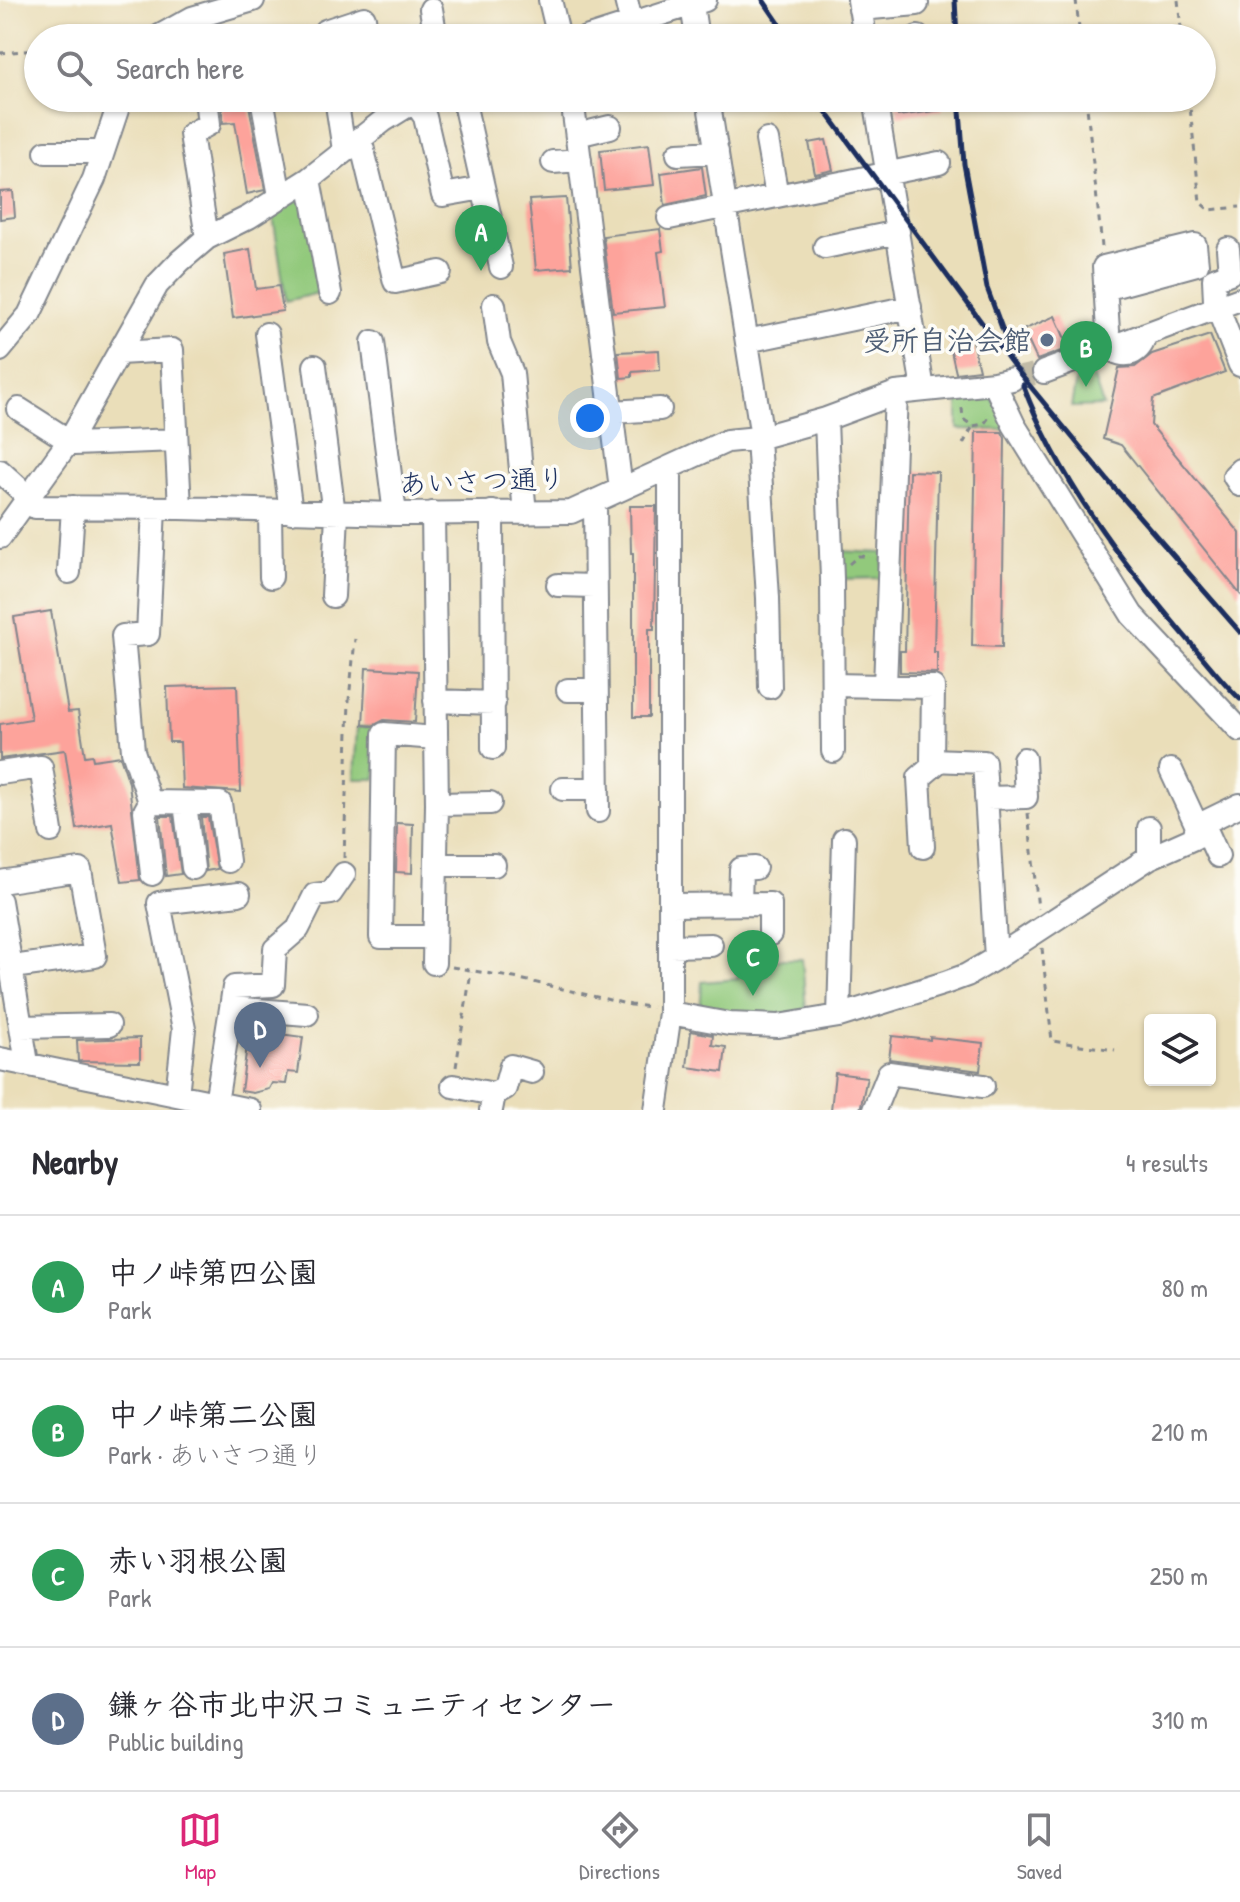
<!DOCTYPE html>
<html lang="en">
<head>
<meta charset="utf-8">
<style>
	body { margin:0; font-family:"Patrick Hand","Klee One",sans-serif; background:#f7f7f7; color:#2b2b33 }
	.controls { position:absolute; right:24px; bottom:24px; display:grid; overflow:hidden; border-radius:8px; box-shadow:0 2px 6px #0004 }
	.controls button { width:72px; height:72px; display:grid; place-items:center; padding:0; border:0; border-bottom:2px solid #e1e1e2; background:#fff; color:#2b2b33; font:40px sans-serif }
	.you { position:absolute; left:590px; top:418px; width:28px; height:28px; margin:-20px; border:6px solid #fff; border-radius:50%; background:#1a73e8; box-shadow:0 0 0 12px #1a73e833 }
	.badge { display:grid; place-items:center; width:52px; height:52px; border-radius:50%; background:#db2777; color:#fff; font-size:26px; font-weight:700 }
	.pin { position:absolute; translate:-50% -66px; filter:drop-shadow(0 2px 4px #0008) }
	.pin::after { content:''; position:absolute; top:42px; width:28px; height:24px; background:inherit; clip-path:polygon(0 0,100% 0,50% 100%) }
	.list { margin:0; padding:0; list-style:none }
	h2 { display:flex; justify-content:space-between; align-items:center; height:104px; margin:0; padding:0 32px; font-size:34px }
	h2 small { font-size:26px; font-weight:400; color:#7c7c81 }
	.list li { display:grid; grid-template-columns:52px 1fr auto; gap:24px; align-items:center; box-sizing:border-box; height:144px; padding:0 32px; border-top:2px solid #e1e1e2 }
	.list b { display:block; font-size:30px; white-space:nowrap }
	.list p { margin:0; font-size:26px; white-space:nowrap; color:#7c7c81 }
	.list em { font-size:26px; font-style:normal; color:#7c7c81 }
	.icon { flex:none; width:44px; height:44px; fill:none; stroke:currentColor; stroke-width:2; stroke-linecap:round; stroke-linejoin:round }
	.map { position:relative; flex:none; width:1240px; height:1110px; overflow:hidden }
	.search { position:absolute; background:#fff; box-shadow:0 2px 6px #0004; left:24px; right:24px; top:24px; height:88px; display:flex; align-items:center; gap:20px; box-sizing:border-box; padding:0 28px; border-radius:44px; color:#7c7c81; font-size:30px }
	.sheet { height:680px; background:#fff }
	nav { display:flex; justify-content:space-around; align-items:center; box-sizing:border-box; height:112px; border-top:2px solid #e1e1e2; background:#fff; font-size:22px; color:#7c7c81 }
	nav a { display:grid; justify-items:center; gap:4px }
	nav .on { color:#db2777 }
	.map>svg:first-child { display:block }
	.green { fill:#92c97c; stroke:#567c6d; stroke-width:2 }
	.building { fill:#fda39b }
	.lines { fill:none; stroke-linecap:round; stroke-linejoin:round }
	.minor-tunnel { stroke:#c1bba7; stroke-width:22; stroke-dasharray:22 11; stroke-linecap:butt }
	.minor-casing { stroke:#82868c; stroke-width:26 }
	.path { stroke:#82868c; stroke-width:3; stroke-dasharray:6 6; stroke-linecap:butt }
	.minor { stroke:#fff; stroke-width:22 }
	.rail { stroke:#1b2f5e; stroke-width:5 }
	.service-dot { fill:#5c6f8a; stroke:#fdfcf7; stroke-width:3 }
	.labels { text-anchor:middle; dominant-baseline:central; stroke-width:7; stroke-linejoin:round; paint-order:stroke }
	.service-label { font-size:28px; font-weight:bold; fill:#4e5e75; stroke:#fdfcf7; text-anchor:end }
	.street-label { font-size:28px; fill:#1b2f5e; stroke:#fdfcf7 }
</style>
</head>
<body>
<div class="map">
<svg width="1240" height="1110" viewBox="0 0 1240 1110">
	<rect width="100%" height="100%" fill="#fdfcf7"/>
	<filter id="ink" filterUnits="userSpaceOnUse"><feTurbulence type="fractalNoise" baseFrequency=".0125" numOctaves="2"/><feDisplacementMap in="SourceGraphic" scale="16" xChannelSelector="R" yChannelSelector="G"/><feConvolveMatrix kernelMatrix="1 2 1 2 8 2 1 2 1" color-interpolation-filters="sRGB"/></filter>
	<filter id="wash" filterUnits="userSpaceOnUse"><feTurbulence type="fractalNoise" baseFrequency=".006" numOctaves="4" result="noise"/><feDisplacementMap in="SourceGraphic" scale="32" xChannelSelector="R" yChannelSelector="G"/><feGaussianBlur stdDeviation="1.8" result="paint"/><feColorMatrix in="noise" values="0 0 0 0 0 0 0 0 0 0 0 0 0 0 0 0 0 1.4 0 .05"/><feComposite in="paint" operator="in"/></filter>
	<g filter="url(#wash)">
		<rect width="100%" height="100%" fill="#eadeb9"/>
		<!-- green -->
		<path class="green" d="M 305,195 L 322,292 L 286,301 L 272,209 Z
			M 1089,364 L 1103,406 L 1071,407 L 1078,369 Z
			M 988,391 L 1012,430 L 958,429 L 958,400 L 967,393 Z
			M 837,551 L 884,553 L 883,578 L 839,579 Z
			M 357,727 L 378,727 L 376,779 L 354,779 Z
			M 737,959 L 802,959 L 806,1010 L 800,1016 L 700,1013 L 702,982 L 738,979 Z"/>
		<g id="blocks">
			<!-- building -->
			<path class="building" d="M 895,98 L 941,98 L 943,110 L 898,116 Z
				M 248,100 L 265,190 L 247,194 L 235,122 L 223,123 L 221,103 Z
				M 826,140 L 833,170 L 815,174 L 809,143 Z
				M 649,144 L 654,185 L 604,190 L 600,150 Z
				M 702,167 L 706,196 L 665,205 L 661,173 Z
				M 13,191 L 15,217 L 0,219 L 0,192 Z
				M 566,198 L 572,267 L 536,270 L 529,200 Z
				M 660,229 L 663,251 L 658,252 L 665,307 L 613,312 L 603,236 Z
				M 250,249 L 256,289 L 279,286 L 283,311 L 233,318 L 224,254 Z
				M 1055,316 L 1069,348 L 1037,360 L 1023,330 Z
				M 970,333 L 979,370 L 956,373 L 948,338 Z
				M 1210,335 L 1225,372 L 1153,399 L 1151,425 L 1240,533 L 1240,594 L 1121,445 L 1103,439 L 1119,368 L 1135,367 L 1152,354 Z
				M 659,350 L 660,370 L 632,372 L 632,377 L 621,378 L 618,352 Z
				M 976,432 L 1002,432 L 1005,438 L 1002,647 L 972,646 Z
				M 909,471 L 938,472 L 934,652 L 937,652 L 937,673 L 900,672 L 900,651 L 905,651 Z
				M 630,506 L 656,506 L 654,629 L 649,629 L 649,717 L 633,717 L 633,553 L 631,553 Z
				M 51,611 L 68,712 L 78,711 L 85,756 L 92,755 L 93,760 L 120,756 L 129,783 L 140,880 L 122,882 L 112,823 L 77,829 L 65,750 L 0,759 L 0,724 L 31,719 L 14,617 Z
				M 366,668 L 418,671 L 415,722 L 384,720 L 373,726 L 363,725 Z
				M 237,685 L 241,792 L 182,788 L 180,742 L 169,742 L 167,687 Z
				M 160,816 L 173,816 L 181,874 L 166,876 Z
				M 201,817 L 208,817 L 217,869 L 206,871 Z
				M 397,823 L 413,824 L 412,873 L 396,872 Z
				M 249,1030 L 303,1037 L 298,1073 L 288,1072 L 286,1084 L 272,1083 L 269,1089 L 253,1093 L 241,1091 Z
				M 691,1031 L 713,1035 L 712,1045 L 726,1047 L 723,1072 L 687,1067 Z
				M 892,1036 L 930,1040 L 930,1037 L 983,1043 L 980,1071 L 889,1059 Z
				M 140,1038 L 140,1062 L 78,1061 L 77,1040 Z
				M 835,1073 L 867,1077 L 860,1110 L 831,1110 Z"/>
		</g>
	</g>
	<g filter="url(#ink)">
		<use href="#blocks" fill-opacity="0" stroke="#82868c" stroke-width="2"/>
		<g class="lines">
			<!-- minor-tunnel -->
			<path class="minor-tunnel" d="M 1012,379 L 1044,372"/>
			<defs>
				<path id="minor" d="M 550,0 L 559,38
					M 626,0 L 632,25
					M 859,0 L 865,38
					M 692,5 L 697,38
					M 431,9 L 436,38
					M 860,9 L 917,4
					M 156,38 L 192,18 L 253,0
					M 326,38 L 325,31 L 364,18 L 367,38
					M 586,38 L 705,0
					M 916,38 L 918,37
					M 206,98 L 209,124 L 191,134 L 207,238
					M 262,98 L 280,196
					M 336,98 L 344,150
					M 463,98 L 501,267
					M 572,98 L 621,489
					M 708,98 L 762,437
					M 875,98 L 923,389
					M 414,101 L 425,117 L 443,195 L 483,188
					M 577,135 L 610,127
					M 360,138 L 395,282 L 440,272
					M 767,140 L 777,196
					M 46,152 L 103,152
					M 678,154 L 717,152
					M 553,162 L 580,160
					M 309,179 L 330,293
					M 669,218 L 939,163
					M 825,247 L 898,232
					M 1228,249 L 1230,273 L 1214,279 L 1215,301 L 1240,365
					M 1105,289 L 1197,264 L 1195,245 L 1104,267 L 1109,347 C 1124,361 1142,354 1145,334
					M 494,305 L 499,342 L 512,373 L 525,513
					M 267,334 L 291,512
					M 747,341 L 910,307
					M 373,342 L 395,514
					M 0,350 L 29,315 L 94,179 L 121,98
					M 119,353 L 172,350 L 180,508
					M 315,366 L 334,514
					M 1044,372 L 1240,299
					M 994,383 L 1014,425 L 1132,615 L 1240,730
					M 19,409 L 74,444 L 176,440
					M 612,412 L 660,409
					M 826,419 L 832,579 L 833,751
					M 758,438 L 768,598 L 770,687
					M 1240,470 L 1234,476 L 1240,485
					M 0,471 L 24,493 L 27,502 L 35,507 L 180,508 L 395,514 L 571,512 L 727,441 L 758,438 L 826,419 L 896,393 L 994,383 L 1012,379
					M 595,502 L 598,811
					M 270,512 L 271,577
					M 492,512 L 493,748
					M 433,513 L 437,804 L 434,963
					M 0,537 L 69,441 L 157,285 L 180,261 L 207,238 L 249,217 L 309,179 L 383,121 L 420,98
					M 69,572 L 73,507
					M 558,585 L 594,586
					M 333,596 L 337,514
					M 833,685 L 933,687 L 932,760 L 984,762 L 996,958
					M 885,686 L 896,393
					M 568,690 L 596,690
					M 435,701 L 494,703
					M 0,773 L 41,767 L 51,831
					M 563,789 L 598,789
					M 986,798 L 1026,797 L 1024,759
					M 150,802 L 220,803 L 228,861
					M 185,803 L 193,868
					M 437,804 L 490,803
					M 1203,823 L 1218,856
					M 1197,826 L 1240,805
					M 923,847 L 919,778 L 939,761
					M 1149,858 L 1149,828
					M 436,865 L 494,865
					M 152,874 L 145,811 L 150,802 L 133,751 L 123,636 L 148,634 L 154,508
					M 0,882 L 80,870 L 95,956 L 12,967
					M 0,901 L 27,1063
					M 740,904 L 741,869 L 755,868
					M 670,905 L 770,904 L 770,934
					M 434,937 L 381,937 L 384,734 L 436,738
					M 670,946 L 711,945
					M 231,1008 L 234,987 L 273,985 L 275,949 L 298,929 L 315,895 L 331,893 L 344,874
					M 670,1013 L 729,1024 L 778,1026 L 839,1016 L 945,983 L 967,975 L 996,958 L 1149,858 L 1194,838 L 1197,826 L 1171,770
					M 839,1016 L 844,839
					M 21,1027 L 109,1025
					M 0,1059 L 250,1110
					M 453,1086 L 494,1094
					M 177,1095 L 184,1029 L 159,903 L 239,894
					M 216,1103 L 231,1008 L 307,1014
					M 491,1110 L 494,1094 L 505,1088 L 511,1066 L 532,1072
					M 656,1110 L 670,1013 L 670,467
					M 874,1110 L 889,1073 L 983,1086"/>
			</defs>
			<!-- minor casing -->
			<use href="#minor" class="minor-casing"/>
			<!-- path -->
			<path class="path" d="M 1076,0 L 1080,38
				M 1178,0 L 1182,38
				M 0,53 L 38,50
				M 1086,98 L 1102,247
				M 1189,98 L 1200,202 L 1209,210 L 1240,207
				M 962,408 L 963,419 L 973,426 L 984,424 L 990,416
				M 963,444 L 973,426
				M 849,564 L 858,556 L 870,556
				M 1028,813 L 1038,909
				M 344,858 L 349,700 L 355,639
				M 1042,948 L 1052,1041 L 1115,1050
				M 452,967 L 520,979 L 631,1005 L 652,1007
				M 456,1067 L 471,972"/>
			<!-- minor -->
			<use href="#minor" class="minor"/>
			<!-- rail -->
			<path class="rail" d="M 763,0 L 789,38
				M 955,0 L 957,38
				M 816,98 L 1016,369 L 1110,483 L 1240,632
				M 959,98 L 964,164 L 987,288 L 1012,355
				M 1023,385 C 1058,478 1120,560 1184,635 C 1202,656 1220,680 1240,699"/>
		</g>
	</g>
	<!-- markers -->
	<circle class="service-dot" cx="1047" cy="340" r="8"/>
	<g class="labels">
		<!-- service labels -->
		<g class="service-label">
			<text x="1031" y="340">受所自治会館</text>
		</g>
		<!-- street labels -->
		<g class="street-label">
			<text transform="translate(482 481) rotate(-2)">あいさつ通り</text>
		</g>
	</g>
</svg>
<div class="controls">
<button><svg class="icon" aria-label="layers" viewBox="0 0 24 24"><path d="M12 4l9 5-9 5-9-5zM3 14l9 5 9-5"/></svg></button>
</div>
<div class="you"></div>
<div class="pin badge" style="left:481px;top:271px;background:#2e9e5b">A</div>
<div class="pin badge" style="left:1086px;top:387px;background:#2e9e5b">B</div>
<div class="pin badge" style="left:753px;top:996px;background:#2e9e5b">C</div>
<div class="pin badge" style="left:260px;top:1068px;background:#5c6f8a">D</div>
<div class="search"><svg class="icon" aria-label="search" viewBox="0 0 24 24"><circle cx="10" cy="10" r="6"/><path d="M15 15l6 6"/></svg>Search here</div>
</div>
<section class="sheet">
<h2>Nearby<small>4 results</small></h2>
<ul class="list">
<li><span class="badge" style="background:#2e9e5b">A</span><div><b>中ノ峠第四公園</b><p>Park</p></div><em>80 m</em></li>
<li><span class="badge" style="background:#2e9e5b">B</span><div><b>中ノ峠第二公園</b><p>Park · あいさつ通り</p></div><em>210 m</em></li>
<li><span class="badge" style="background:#2e9e5b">C</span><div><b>赤い羽根公園</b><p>Park</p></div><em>250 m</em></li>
<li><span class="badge" style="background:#5c6f8a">D</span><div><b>鎌ヶ谷市北中沢コミュニティセンター</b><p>Public building</p></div><em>310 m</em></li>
</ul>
</section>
<nav>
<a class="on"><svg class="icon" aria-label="map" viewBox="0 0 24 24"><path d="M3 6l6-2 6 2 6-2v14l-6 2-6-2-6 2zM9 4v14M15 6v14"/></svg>Map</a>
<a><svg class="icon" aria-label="directions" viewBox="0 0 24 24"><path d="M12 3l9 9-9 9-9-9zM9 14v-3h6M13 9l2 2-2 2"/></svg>Directions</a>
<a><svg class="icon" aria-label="saved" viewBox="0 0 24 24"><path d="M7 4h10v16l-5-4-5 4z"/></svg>Saved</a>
</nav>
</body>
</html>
